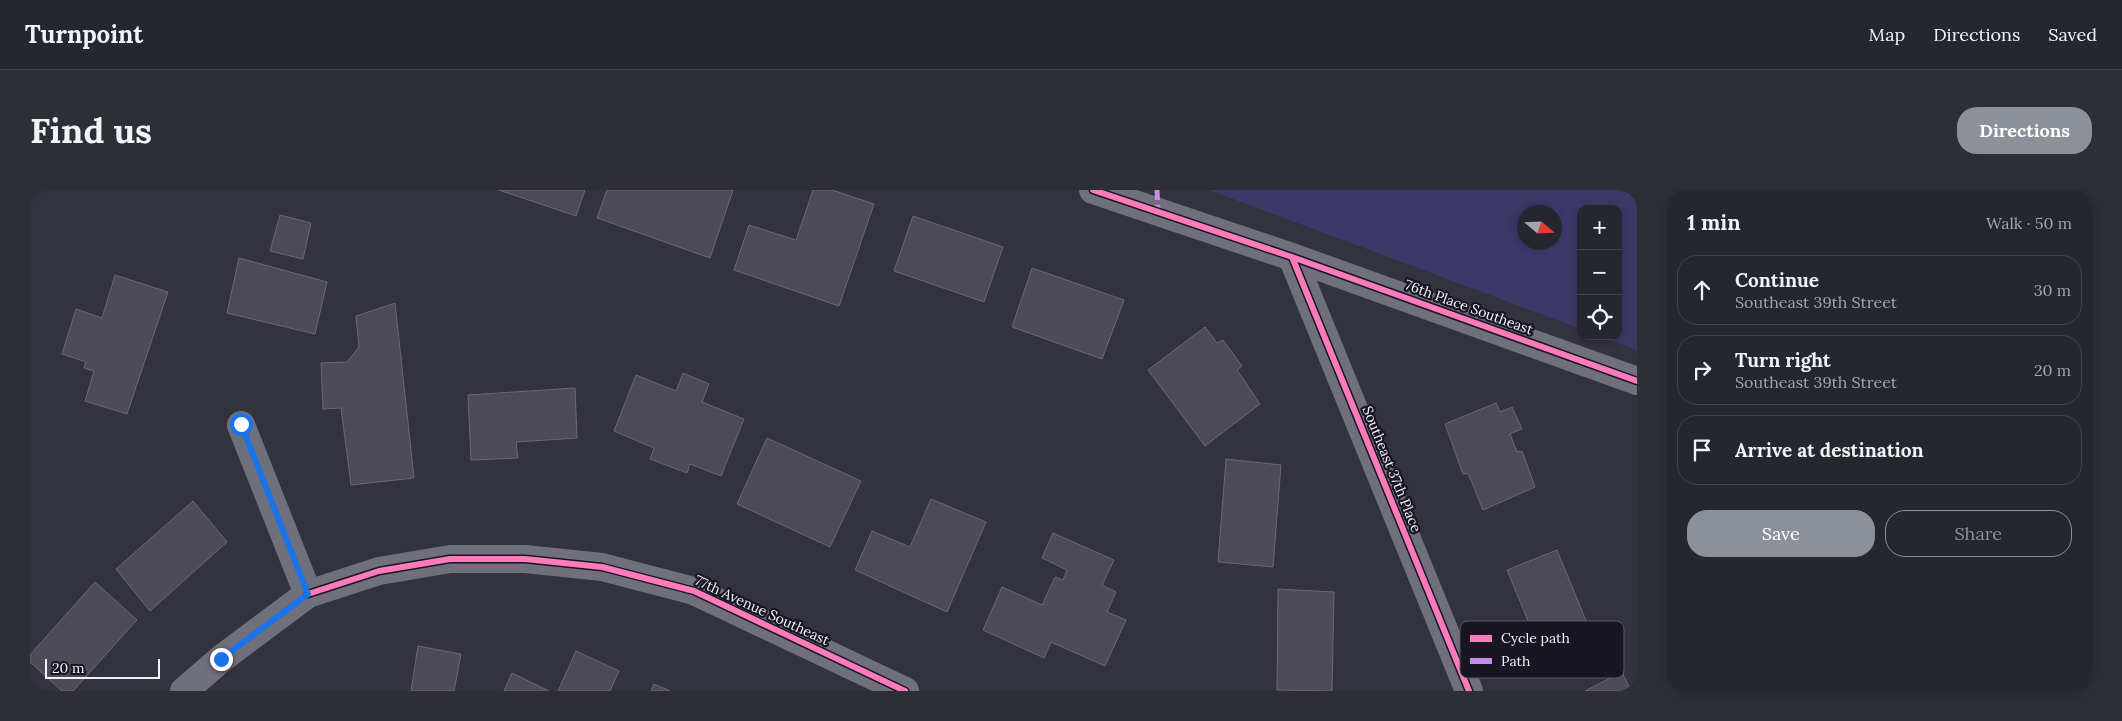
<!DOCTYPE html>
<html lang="en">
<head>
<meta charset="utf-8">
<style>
	body { margin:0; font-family:Lora,serif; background:#2e2e37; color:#f1f3f6 }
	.controls { position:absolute; right:15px; top:15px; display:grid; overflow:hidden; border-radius:10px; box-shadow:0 2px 8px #0003 }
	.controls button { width:45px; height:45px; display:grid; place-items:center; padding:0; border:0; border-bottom:1px solid #42434b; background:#26262f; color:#f1f3f6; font:25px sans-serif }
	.compass { position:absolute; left:1487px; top:15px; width:45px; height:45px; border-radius:50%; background:#26262f; box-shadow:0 2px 8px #0003; rotate:109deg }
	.scale { position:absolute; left:15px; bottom:12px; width:115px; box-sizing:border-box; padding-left:5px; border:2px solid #f2f2fe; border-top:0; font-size:14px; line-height:18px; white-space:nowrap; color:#f2f2fe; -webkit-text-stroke:4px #181721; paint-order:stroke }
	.stop { position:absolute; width:15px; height:15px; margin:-11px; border:4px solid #1a73e8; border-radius:50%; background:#fff }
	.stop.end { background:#1a73e8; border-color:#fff; box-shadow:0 1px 5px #0008 }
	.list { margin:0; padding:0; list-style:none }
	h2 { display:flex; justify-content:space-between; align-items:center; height:65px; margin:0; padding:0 20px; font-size:21px }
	h2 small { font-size:16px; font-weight:400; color:#a4a5aa }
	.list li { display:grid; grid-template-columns:32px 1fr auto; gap:15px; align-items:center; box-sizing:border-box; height:70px; margin:0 10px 10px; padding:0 10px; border:1px solid #42434b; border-radius:20px }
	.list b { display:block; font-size:19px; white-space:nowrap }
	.list p { margin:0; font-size:16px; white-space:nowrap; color:#a4a5aa }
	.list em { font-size:16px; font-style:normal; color:#a4a5aa }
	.actions { display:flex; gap:10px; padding:15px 20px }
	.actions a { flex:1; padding:11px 0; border:1px solid #8c9099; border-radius:20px; text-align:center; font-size:18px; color:#8c9099 }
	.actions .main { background:#8c9099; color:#fff }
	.icon { flex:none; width:28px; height:28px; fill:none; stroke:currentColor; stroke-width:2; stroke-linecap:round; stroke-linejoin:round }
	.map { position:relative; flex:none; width:1607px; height:501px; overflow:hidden; border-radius:20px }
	header { display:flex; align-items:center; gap:30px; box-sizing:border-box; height:70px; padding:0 25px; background:#26262f; border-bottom:1px solid #42434b }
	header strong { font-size:24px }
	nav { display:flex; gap:28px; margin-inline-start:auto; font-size:18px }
	.intro { display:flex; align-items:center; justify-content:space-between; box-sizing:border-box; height:120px; padding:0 30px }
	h1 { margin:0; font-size:35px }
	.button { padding:12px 22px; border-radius:20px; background:#8c9099; color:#fff; font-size:18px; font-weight:700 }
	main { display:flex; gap:30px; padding:0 30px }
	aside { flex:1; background:#26262f; border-radius:20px; box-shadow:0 2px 8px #0003 }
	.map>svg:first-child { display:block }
	.green { fill:#3e3869; fill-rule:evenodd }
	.building { fill:#4c4b57; stroke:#6a6974 }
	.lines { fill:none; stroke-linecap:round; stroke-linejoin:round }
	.minor { stroke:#706f7c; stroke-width:28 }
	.quiet { stroke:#ca8be6; stroke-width:5; stroke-dasharray:10 5; stroke-linecap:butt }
	.cycleway-casing { stroke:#181721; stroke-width:9 }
	.cycleway { stroke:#fd7abc; stroke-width:6 }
	.route { stroke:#1a73e8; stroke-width:6 }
	.labels { text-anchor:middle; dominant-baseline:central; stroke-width:4.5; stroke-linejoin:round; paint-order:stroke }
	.street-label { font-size:14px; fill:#f2f2fe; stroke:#181721 }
	.key { fill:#181721; stroke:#595963; stroke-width:1 }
	.key-label { font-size:14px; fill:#f2f2fe }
</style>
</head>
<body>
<header>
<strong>Turnpoint</strong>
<nav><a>Map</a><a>Directions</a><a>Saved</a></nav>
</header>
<div class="intro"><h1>Find us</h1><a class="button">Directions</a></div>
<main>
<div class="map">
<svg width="1607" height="501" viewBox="0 0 1607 501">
	<rect width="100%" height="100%" fill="#33323f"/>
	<!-- green -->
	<path class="green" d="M 1179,0 L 1607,0 L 1607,160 L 1569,146 L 1588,146 L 1588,19 L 1551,19 L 1551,139 ZM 1494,22 L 1524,22 L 1524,52 L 1494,52 Z"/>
	<!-- building -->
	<path class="building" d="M 469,0 L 555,0 L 546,26 Z
		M 577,0 L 703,0 L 680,68 L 567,28 Z
		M 783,0 L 802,0 L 844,14 L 809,116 L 704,80 L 719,35 L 766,50 Z
		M 250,25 L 281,33 L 273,69 L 240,61 Z
		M 883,26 L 973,57 L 954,112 L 864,81 Z
		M 209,68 L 297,92 L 285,144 L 197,123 Z
		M 1002,78 L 1094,110 L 1072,169 L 982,137 Z
		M 85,85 L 138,102 L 97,224 L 55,211 L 64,181 L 54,178 L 56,172 L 32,164 L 46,119 L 72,128 Z
		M 365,113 L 384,288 L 321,295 L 311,218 L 293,219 L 291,173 L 317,172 L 329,157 L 326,126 Z
		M 1175,137 L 1187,153 L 1193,150 L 1212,176 L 1207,180 L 1230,214 L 1175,256 L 1118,180 Z
		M 653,183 L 679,194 L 672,212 L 714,229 L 691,286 L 660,274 L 657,283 L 620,269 L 624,258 L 584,241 L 606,185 L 646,201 Z
		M 545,198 L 547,248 L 486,252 L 488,268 L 441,270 L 438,205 Z
		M 1466,213 L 1470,222 L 1482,217 L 1492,239 L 1480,244 L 1487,262 L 1492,261 L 1505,297 L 1453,320 L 1438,283 L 1433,284 L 1415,234 Z
		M 737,248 L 831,291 L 800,357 L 707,314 Z
		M 1196,269 L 1251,275 L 1243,377 L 1188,372 Z
		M 901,309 L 956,332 L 917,422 L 825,380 L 842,341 L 880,357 Z
		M 163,311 L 197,352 L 120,421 L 86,379 Z
		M 1023,343 L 1084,370 L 1072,395 L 1086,402 L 1077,422 L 1096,430 L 1075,476 L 1021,452 L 1014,468 L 953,440 L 972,397 L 1012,415 L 1025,387 L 1033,390 L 1037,380 L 1012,368 Z
		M 1527,360 L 1566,455 L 1525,474 L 1508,435 L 1501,438 L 1477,380 Z
		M 65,392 L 107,430 L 43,501 L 32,501 L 0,472 L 0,465 Z
		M 1248,399 L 1304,402 L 1302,501 L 1247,500 Z
		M 388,456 L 431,464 L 424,501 L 381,501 Z
		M 546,461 L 589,481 L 580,501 L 528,501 Z
		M 1592,482 L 1601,501 L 1555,501 Z
		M 482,483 L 519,501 L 474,501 Z
		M 624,494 L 640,501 L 621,501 Z"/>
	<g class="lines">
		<!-- minor -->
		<path class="minor" d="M 1063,0 L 1262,67 L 1607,191
			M 1262,67 L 1439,501
			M 278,404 L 349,381 L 420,369 L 495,369 L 572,377 L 664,401 L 875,501
			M 154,501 L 191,469 L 278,404 L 211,235"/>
		<!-- quiet -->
		<path class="quiet" d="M 1127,0 L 1128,22"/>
		<defs>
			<path id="cycleway" d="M 1063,0 L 1262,67 L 1607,191
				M 1262,67 L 1439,501
				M 278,404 L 349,381 L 420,369 L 495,369 L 572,377 L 664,401 L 875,501"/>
		</defs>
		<!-- cycleway casing -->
		<use href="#cycleway" class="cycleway-casing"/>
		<!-- cycleway -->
		<use href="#cycleway" class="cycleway"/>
	</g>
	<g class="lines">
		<!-- route -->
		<path class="route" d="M 191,469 L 278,404 L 211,234"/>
	</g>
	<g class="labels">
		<!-- street labels -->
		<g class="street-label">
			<text transform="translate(1439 117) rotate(20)">76th Place Southeast</text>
			<text transform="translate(1362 279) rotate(68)">Southeast 37th Place</text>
			<text transform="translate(732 420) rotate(25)">77th Avenue Southeast</text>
		</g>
	</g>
	<!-- legend -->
	<rect x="1430" y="431" width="164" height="57" rx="8" class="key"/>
	<rect x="1440" y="445" width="22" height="7" fill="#fd7abc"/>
	<rect x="1440" y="468" width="22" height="6" fill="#ca8be6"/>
	<g class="key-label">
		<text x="1471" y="453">Cycle path</text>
		<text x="1471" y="476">Path</text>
	</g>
</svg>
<div class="controls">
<button>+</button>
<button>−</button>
<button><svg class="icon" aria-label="locate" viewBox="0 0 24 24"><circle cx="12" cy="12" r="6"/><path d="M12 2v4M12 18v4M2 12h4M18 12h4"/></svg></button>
</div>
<svg class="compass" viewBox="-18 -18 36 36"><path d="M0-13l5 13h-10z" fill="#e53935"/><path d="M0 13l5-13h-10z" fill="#a4a5aa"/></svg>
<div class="scale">20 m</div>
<div class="stop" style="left:211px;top:234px"></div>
<div class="stop end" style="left:191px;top:469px"></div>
</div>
<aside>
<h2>1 min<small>Walk · 50 m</small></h2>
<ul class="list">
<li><svg class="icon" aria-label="ahead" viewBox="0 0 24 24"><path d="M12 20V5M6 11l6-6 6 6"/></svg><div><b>Continue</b><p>Southeast 39th Street</p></div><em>30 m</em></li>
<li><svg class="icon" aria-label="right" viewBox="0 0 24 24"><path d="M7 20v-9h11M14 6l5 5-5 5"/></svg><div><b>Turn right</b><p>Southeast 39th Street</p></div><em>20 m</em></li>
<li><svg class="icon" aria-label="arrive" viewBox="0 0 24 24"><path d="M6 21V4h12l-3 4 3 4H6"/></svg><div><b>Arrive at destination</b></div></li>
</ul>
<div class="actions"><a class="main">Save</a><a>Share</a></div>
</aside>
</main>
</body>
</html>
